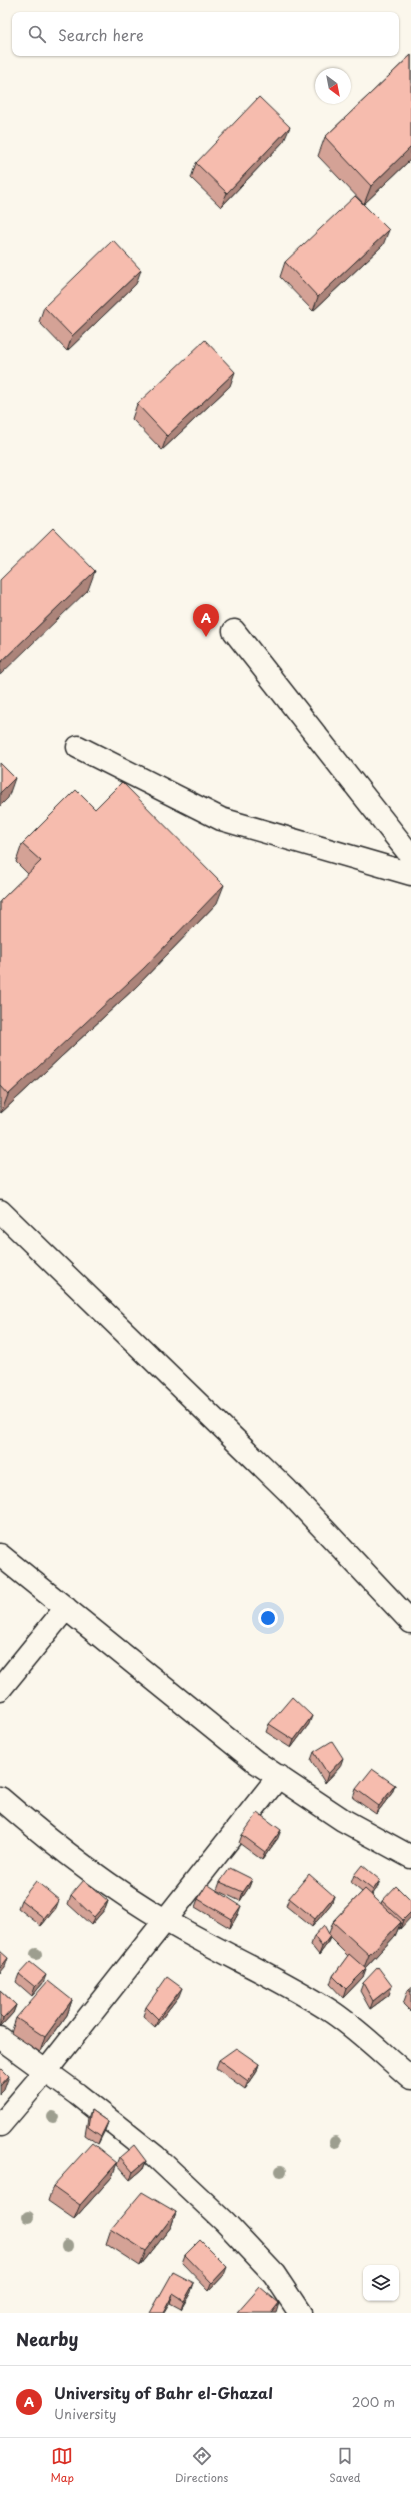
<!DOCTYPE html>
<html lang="en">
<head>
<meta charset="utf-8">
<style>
	body { margin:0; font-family:"Playpen Sans",sans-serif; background:#f2f2f3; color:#2b2b33 }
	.controls { position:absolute; right:12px; bottom:12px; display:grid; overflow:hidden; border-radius:8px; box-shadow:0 1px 3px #0004 }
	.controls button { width:36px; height:36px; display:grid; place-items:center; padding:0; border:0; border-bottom:1px solid #e1e1e2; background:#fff; color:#2b2b33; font:20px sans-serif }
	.compass { position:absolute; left:315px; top:68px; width:36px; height:36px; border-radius:50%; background:#fff; box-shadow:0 1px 3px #0004; rotate:148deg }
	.you { position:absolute; left:268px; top:1618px; width:14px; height:14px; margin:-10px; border:3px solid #fff; border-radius:50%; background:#1a73e8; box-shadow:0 0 0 6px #1a73e833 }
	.badge { display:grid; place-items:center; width:26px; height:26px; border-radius:50%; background:#d93025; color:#fff; font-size:13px; font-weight:700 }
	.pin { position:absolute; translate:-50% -33px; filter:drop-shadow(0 1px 2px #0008) }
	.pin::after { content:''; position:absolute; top:21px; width:14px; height:12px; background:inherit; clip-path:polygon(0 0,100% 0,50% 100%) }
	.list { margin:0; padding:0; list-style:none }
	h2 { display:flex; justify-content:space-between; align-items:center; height:52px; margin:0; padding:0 16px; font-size:17px }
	h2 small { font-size:13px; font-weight:400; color:#7c7c81 }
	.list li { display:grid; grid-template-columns:26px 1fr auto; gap:12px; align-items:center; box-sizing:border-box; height:72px; padding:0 16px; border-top:1px solid #e1e1e2 }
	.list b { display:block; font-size:15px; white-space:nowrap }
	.list p { margin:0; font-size:13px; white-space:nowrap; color:#7c7c81 }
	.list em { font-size:13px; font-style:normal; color:#7c7c81 }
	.icon { flex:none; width:22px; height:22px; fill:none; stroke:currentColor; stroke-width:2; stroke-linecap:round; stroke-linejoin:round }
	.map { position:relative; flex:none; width:411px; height:2313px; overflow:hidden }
	.search { position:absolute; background:#fff; box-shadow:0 1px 3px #0004; left:12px; right:12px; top:12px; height:44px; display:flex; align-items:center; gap:10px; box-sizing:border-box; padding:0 14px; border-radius:8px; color:#7c7c81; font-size:15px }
	.sheet { height:124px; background:#fff }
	nav { display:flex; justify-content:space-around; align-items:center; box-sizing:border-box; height:56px; border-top:1px solid #e1e1e2; background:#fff; font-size:11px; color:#7c7c81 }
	nav a { display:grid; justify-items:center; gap:2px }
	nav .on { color:#d93025 }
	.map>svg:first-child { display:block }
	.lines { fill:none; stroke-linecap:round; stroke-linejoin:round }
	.minor-casing { stroke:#2b2b2b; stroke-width:25 }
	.minor { stroke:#fbf7ec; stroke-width:22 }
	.tree { fill:#9d9e8f }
	.wall { fill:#d4a296; stroke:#2b2b2b }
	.shaded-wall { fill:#ac847a; stroke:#2b2b2b }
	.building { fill:#f6bcae; stroke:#2b2b2b }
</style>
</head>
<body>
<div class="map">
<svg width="411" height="2313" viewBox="0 0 411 2313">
	<rect width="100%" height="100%" fill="#fbf7ec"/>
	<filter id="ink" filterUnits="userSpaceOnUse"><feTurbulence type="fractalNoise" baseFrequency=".025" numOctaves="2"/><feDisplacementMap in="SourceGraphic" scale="8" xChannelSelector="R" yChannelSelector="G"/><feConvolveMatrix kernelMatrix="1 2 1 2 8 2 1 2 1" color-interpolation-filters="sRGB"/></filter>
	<g filter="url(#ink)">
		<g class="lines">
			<defs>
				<path id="minor" d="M 234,631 L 411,856
					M 78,747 L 221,819 L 411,874
					M 0,1211 L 287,1490 L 411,1622
					M 0,1555 L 256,1762 L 343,1820 L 411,1857
					M 0,1689 L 66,1608
					M 0,1798 C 52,1843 106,1886 165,1920 C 220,1953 279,1977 332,2012 C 360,2031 385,2056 411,2078
					M 0,2038 L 77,2094 L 155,2156 L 225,2222 L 274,2274 L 300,2313
					M 0,2125 L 46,2071 L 279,1776"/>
			</defs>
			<!-- minor casing -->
			<use href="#minor" class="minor-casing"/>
			<!-- minor -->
			<use href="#minor" class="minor"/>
		</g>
		<!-- trees -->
		<g class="tree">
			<circle cx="36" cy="1954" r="6"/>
			<circle cx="53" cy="2117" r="6"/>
			<circle cx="335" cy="2142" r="6"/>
			<circle cx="281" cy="2171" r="6"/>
			<circle cx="28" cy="2217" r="6"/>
			<circle cx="67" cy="2246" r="6"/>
		</g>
		<!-- wall -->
		<path class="wall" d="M 411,55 L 411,159 L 364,204 L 318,156 L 325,137 Z
			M 284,141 L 221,207 L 191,178 L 196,163 Z
			M 383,245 L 313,311 L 280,277 L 285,262 Z
			M 136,284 L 67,351 L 39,322 L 44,307 Z
			M 230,386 L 162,450 L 132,419 L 137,404 Z
			M 95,809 L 217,903 L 137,986 L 1,1113 L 0,1112 L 0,901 L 28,874 L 16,862 L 22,844 Z
			M 269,1724 L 309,1724 L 291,1748 L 266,1732 Z
			M 314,1752 L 340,1767 L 325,1783 L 311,1760 Z
			M 395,1785 L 392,1793 L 376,1814 L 353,1798 L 356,1789 Z
			M 242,1835 L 278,1838 L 262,1860 L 239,1843 Z
			M 354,1875 L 380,1880 L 377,1888 L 372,1895 L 381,1904 L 382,1901 L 411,1901 L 400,1929 L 399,1927 L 395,1936 L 365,1968 L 363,1977 L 343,1998 L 330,1984 L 333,1976 L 348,1956 L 330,1938 L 327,1944 L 319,1955 L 311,1945 L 314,1936 L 329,1933 L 333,1922 L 362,1892 L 351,1883 Z
			M 252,1879 L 249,1887 L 240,1901 L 217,1890 L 220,1882 Z
			M 71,1895 L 108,1901 L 105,1909 L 91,1925 L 68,1904 Z
			M 334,1896 L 331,1904 L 312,1927 L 286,1906 L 289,1898 Z
			M 198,1899 L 238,1914 L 230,1928 L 195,1907 Z
			M 21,1900 L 56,1908 L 41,1926 L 18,1908 Z
			M 19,1974 L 43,1983 L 32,1996 L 16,1982 Z
			M 363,1983 L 389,1995 L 370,2009 L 360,1991 Z
			M 411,1987 L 411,2012 L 403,2004 L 408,1990 Z
			M 0,1990 L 16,2005 L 13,2013 L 0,2027 Z
			M 179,1996 L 155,2027 L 143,2016 L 146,2007 Z
			M 72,2000 L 67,2015 L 40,2052 L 11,2033 L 16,2018 Z
			M 219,2060 L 259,2064 L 256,2073 L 245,2089 L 216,2068 Z
			M 91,2110 L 108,2122 L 105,2130 L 98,2144 L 85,2135 L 88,2118 Z
			M 120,2157 L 146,2161 L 143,2169 L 130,2180 L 117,2165 Z
			M 112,2177 L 74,2219 L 48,2201 L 53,2186 Z
			M 176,2212 L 171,2227 L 140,2266 L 106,2244 L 111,2229 Z
			M 185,2255 L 224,2275 L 209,2291 L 182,2263 Z
			M 173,2272 L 191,2292 L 181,2309 L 170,2303 Z"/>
		<!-- shaded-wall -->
		<path class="shaded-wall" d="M 290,127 L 284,141 L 221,207 L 227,193 Z
			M 411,147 L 411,159 L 364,204 L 371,186 Z
			M 389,230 L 383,245 L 313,311 L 318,297 Z
			M 141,270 L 136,284 L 67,351 L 72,336 Z
			M 235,372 L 230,386 L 162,450 L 167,436 Z
			M 95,571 L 88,590 L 0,675 L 0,663 Z
			M 15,778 L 8,798 L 0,806 L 0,793 Z
			M 224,885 L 217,903 L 137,986 L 1,1113 L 8,1095 Z
			M 312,1716 L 309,1724 L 291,1748 L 294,1740 Z
			M 343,1758 L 340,1767 L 325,1783 L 328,1774 Z
			M 395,1785 L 392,1793 L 376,1814 L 379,1806 Z
			M 281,1830 L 278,1838 L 262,1860 L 265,1852 Z
			M 252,1879 L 249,1887 L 240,1901 L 243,1892 Z
			M 380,1880 L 377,1888 L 370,1898 L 373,1890 Z
			M 334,1896 L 331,1904 L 312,1927 L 315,1919 Z
			M 59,1900 L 56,1908 L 41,1926 L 44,1918 Z
			M 108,1901 L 105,1909 L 91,1925 L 94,1917 Z
			M 241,1906 L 238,1914 L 230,1928 L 232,1919 Z
			M 411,1912 L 411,1917 L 400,1929 L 403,1920 Z
			M 401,1922 L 395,1936 L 363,1970 L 369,1955 Z
			M 330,1936 L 327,1944 L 319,1955 L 322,1947 Z
			M 8,1958 L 5,1967 L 0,1973 L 0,1968 Z
			M 366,1969 L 363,1977 L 343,1998 L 346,1989 Z
			M 46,1975 L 43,1983 L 32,1996 L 35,1987 Z
			M 392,1986 L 389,1995 L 370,2009 L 373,2001 Z
			M 182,1988 L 179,1996 L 155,2027 L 158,2019 Z
			M 72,2000 L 67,2015 L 40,2052 L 45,2037 Z
			M 16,2005 L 13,2013 L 0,2027 L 3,2019 Z
			M 259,2064 L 256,2073 L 245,2089 L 248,2081 Z
			M 9,2076 L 4,2090 L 0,2094 L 0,2086 Z
			M 108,2122 L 105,2130 L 98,2144 L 101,2136 Z
			M 146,2161 L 143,2169 L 130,2180 L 133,2172 Z
			M 117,2163 L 112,2177 L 74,2219 L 80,2205 Z
			M 176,2212 L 171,2227 L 140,2266 L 146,2251 Z
			M 227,2267 L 224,2275 L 209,2291 L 212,2283 Z
			M 194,2283 L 191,2292 L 181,2309 L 184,2301 Z
			M 173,2294 L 170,2303 L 164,2313 L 163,2313 Z
			M 279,2303 L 276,2313 L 271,2313 Z"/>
		<!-- building -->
		<path class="building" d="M 411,55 L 411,147 L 371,186 L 325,137 Z
			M 259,97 L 290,127 L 227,193 L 196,163 Z
			M 355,196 L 389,230 L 318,297 L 285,262 Z
			M 113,240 L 141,270 L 72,336 L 44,307 Z
			M 205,340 L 235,372 L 167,436 L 137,404 Z
			M 53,528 L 95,571 L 0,663 L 0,580 Z
			M 0,763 L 15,778 L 0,793 Z
			M 122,782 L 224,885 L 144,968 L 8,1095 L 0,1086 L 0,901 L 41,861 L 22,844 L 76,790 L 95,809 Z
			M 292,1697 L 312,1716 L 294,1740 L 269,1724 Z
			M 332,1741 L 343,1758 L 328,1774 L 314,1752 Z
			M 372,1769 L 395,1785 L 379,1806 L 356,1789 Z
			M 258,1813 L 281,1830 L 265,1852 L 242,1835 Z
			M 362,1865 L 380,1880 L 373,1890 L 354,1875 Z
			M 230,1868 L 252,1879 L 243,1892 L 220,1882 Z
			M 309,1874 L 334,1896 L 315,1919 L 289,1898 Z
			M 84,1880 L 108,1901 L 94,1917 L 71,1895 Z
			M 36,1881 L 59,1900 L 44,1918 L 21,1900 Z
			M 207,1884 L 241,1906 L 232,1919 L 198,1899 Z
			M 396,1886 L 411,1901 L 411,1912 L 403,1920 L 382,1901 Z
			M 365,1889 L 401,1922 L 369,1955 L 333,1922 Z
			M 324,1925 L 330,1936 L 322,1947 L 314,1936 Z
			M 0,1951 L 8,1958 L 0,1968 Z
			M 349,1954 L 366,1969 L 346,1989 L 333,1976 Z
			M 30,1962 L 46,1975 L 35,1987 L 19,1974 Z
			M 378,1967 L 392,1986 L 373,2001 L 363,1983 Z
			M 167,1977 L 182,1988 L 158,2019 L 146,2007 Z
			M 48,1981 L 72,2000 L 45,2037 L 16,2018 Z
			M 411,1987 L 411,1992 L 408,1990 Z
			M 0,1990 L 16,2005 L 3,2019 L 0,2016 Z
			M 236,2048 L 259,2064 L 248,2081 L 219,2060 Z
			M 0,2067 L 9,2076 L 0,2086 Z
			M 91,2110 L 108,2122 L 101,2136 L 88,2127 Z
			M 92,2143 L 117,2163 L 80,2205 L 53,2186 Z
			M 134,2145 L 146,2161 L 133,2172 L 120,2157 Z
			M 142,2192 L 176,2212 L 146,2251 L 111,2229 Z
			M 200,2240 L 227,2267 L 212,2283 L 185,2255 Z
			M 173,2272 L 194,2283 L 184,2301 L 173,2294 L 163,2313 L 150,2313 Z
			M 260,2287 L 279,2303 L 271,2313 L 237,2313 Z"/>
	</g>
</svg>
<div class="controls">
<button><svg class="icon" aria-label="layers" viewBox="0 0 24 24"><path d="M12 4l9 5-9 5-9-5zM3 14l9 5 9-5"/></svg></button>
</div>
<svg class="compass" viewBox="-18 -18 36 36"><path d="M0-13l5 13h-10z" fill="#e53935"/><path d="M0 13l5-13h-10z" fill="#7c7c81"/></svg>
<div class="you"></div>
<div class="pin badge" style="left:206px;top:637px">A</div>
<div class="search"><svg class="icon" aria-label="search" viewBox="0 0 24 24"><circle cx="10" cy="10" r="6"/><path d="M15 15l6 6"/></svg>Search here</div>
</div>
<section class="sheet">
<h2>Nearby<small></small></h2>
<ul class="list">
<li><span class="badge">A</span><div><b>University of Bahr el-Ghazal</b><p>University</p></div><em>200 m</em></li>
</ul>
</section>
<nav>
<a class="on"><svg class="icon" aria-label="map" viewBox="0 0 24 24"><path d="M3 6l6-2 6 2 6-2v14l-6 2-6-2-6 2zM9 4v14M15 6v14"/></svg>Map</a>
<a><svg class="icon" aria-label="directions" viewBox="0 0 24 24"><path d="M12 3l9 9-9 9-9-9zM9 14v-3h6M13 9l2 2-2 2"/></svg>Directions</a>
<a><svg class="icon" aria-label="saved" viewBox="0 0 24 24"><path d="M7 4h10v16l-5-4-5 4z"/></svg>Saved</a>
</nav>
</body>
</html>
